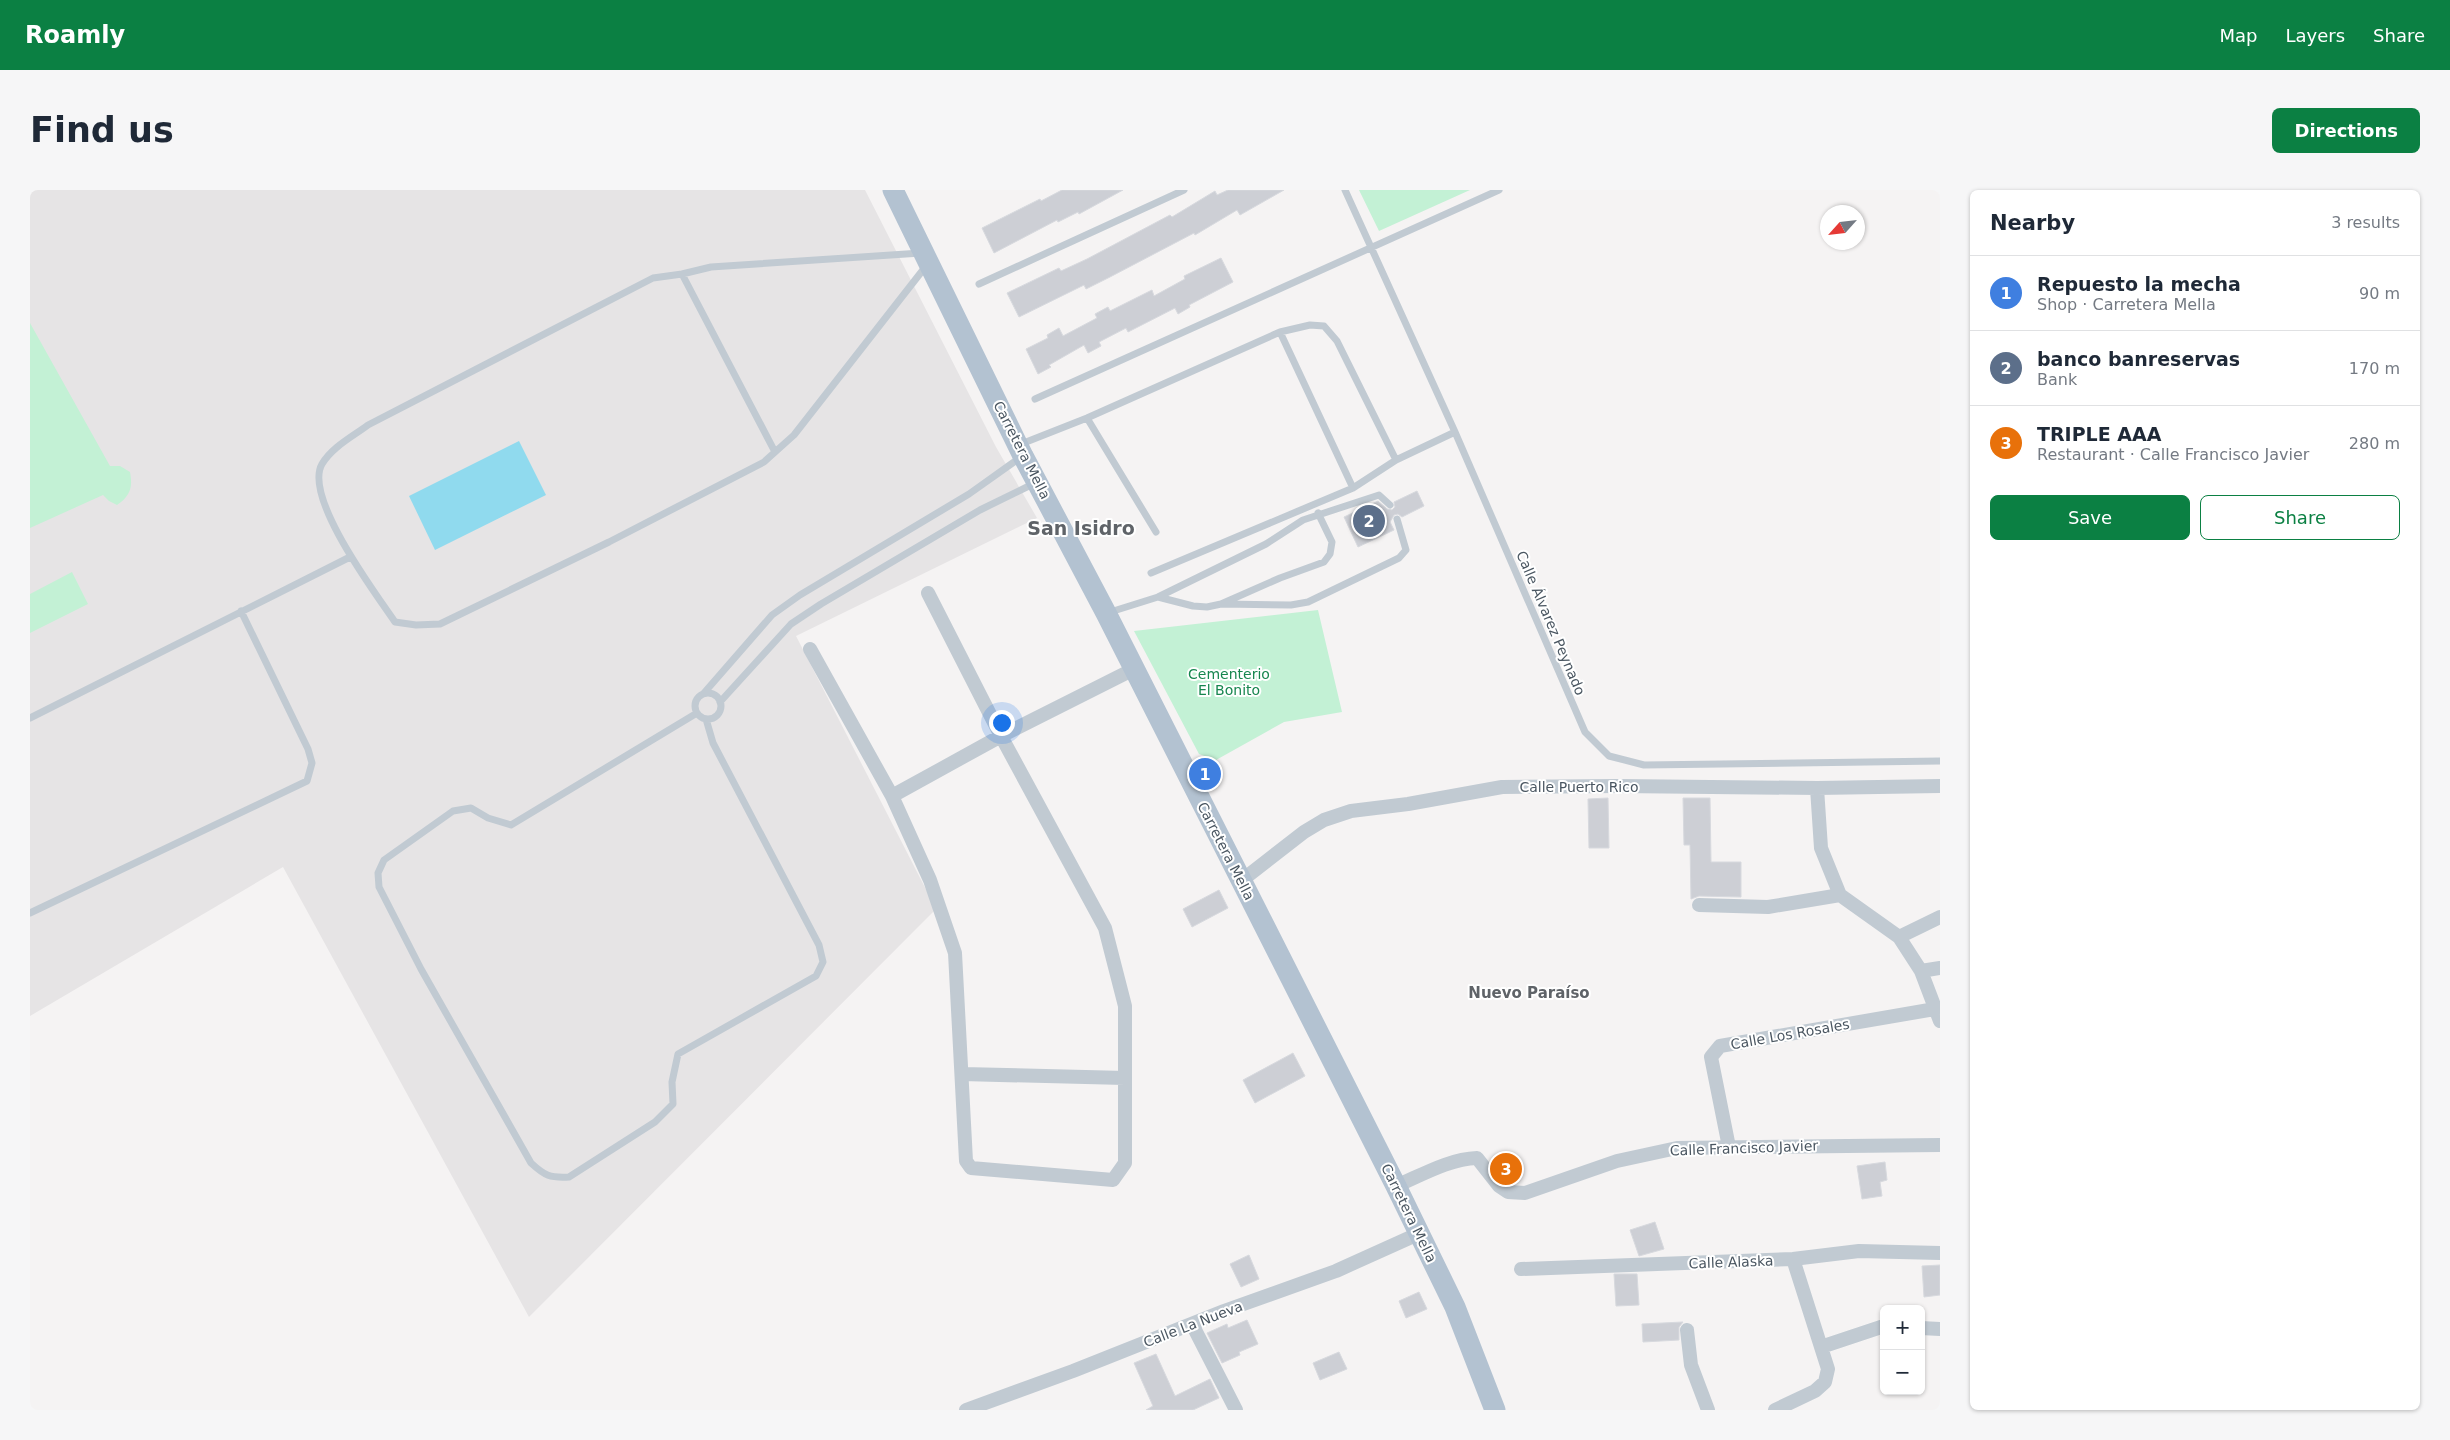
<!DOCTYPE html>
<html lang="en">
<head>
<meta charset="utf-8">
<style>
	body { margin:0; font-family:"DejaVu Sans",sans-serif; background:#f6f6f7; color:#1f2937 }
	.controls { position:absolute; right:15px; bottom:15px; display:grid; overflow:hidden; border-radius:8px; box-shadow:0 1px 4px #0004 }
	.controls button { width:45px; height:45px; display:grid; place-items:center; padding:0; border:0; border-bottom:1px solid #e0e1e3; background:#fff; color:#1f2937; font:25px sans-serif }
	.compass { position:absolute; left:1790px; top:15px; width:45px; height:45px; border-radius:50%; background:#fff; box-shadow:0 1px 4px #0004; rotate:243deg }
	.you { position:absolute; left:971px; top:532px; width:18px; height:18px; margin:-12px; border:4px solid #fff; border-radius:50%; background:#1a73e8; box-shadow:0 0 0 8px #1a73e833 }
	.badge { display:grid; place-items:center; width:32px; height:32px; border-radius:50%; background:#0b8043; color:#fff; font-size:16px; font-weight:700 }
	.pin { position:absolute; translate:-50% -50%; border:2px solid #fff; box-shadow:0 1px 5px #0006 }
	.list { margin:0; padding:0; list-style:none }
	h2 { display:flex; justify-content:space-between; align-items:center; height:65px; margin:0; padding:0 20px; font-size:21px }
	h2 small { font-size:16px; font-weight:400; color:#747a83 }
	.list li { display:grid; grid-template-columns:32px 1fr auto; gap:15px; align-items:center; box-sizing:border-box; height:75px; padding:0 20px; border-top:1px solid #e0e1e3 }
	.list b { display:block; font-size:19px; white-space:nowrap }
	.list p { margin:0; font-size:16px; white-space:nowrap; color:#747a83 }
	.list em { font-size:16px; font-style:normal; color:#747a83 }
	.actions { display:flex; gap:10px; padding:15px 20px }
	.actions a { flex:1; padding:11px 0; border:1px solid #0b8043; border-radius:8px; text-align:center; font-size:18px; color:#0b8043 }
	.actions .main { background:#0b8043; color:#fff }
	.map { position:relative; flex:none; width:1910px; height:1220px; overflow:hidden; border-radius:8px }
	header { display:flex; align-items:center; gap:30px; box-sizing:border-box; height:70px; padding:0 25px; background:#0b8043; color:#fff }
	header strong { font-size:24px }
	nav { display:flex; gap:28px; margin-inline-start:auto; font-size:18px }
	.intro { display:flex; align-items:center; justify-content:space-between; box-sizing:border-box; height:120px; padding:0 30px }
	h1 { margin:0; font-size:35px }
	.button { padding:12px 22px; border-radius:8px; background:#0b8043; color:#fff; font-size:18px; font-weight:700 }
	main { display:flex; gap:30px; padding:0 30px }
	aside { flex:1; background:#fff; border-radius:8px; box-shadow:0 1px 4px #0004 }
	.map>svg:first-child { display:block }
	.education { fill:#e6e4e5 }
	.green { fill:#c3f1d5 }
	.water { fill:#90daee }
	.building { fill:#cdcfd5; stroke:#d7d9de }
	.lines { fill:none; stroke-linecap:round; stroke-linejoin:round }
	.lane { stroke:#c1cad2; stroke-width:7 }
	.street { stroke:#c1cad2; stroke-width:14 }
	.primary { stroke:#b3c2d1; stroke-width:21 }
	.labels { text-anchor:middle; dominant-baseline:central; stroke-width:4; stroke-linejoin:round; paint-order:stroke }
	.street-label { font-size:14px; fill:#4a5661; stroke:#fff }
	.park-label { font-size:14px; fill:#17864f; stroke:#fff }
	.neighbourhood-label { font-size:15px; font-weight:bold; fill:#5f6368; stroke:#fff }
	.district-label { font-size:19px; font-weight:bold; fill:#5f6368; stroke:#fff }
</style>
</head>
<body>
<header>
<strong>Roamly</strong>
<nav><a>Map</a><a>Layers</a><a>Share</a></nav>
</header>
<div class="intro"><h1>Find us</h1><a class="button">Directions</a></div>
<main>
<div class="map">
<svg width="1910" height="1220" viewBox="0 0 1910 1220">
	<rect width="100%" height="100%" fill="#f5f3f3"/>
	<!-- education -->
	<path class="education" d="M 0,0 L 835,0 L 966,257 L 1007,328 L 766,446 L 906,719 L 499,1127 L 253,677 L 0,826 Z"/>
	<!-- green -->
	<path class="green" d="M 1329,0 L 1440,0 L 1349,41 Z
		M 0,133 L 80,276 L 90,276 L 100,282 C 103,298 100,306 87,315 L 79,311 L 73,305 L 0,338 Z
		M 42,382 L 58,414 L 0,443 L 0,404 Z
		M 1288,420 L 1312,522 L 1254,532 L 1186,570 L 1169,564 L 1104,441 Z"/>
	<!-- water -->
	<path class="water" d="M 489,251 L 516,305 L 405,360 L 379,306 Z"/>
	<!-- building -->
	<path class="building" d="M 1032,0 L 1093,0 L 1049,24 L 1048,22 L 1028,32 L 1027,30 L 964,63 L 952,38 L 1010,9 L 1011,11 Z
		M 1198,0 L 1254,0 L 1210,25 L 1207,20 L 1165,45 L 1164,43 L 1080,87 L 1056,99 L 1054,95 L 989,127 L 977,103 L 1029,78 L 1031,81 L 1057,69 L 1140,25 L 1142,27 L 1185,1 L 1187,5 Z
		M 1191,68 L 1203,92 L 1159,115 L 1160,117 L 1148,124 L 1145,118 L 1098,142 L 1096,138 L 1069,152 L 1071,156 L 1058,163 L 1054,155 L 1019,175 L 1021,177 L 1008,184 L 996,159 L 1018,148 L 1017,145 L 1029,138 L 1033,146 L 1067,128 L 1065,124 L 1078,117 L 1080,121 L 1122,100 L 1124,106 L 1155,89 L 1154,86 Z
		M 1387,301 L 1394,316 L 1372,327 L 1368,324 L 1364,325 L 1360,332 L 1364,340 L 1328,357 L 1314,327 L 1348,311 L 1357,319 L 1362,320 L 1365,317 L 1364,312 Z
		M 1578,608 L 1579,658 L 1559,658 L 1558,609 Z
		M 1653,608 L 1680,608 L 1681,672 L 1711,672 L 1711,707 L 1669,706 L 1661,709 L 1660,655 L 1654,655 Z
		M 1189,700 L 1198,718 L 1162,737 L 1153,719 Z
		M 1263,863 L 1275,886 L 1225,913 L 1213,890 Z
		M 1855,972 L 1857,990 L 1850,992 L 1852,1006 L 1832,1009 L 1827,976 Z
		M 1625,1032 L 1634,1059 L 1609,1066 L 1600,1040 Z
		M 1219,1065 L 1229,1089 L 1211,1097 L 1200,1074 Z
		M 1910,1075 L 1910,1105 L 1894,1107 L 1892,1076 Z
		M 1584,1084 L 1607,1084 L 1609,1115 L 1586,1116 Z
		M 1389,1102 L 1397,1119 L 1376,1128 L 1369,1111 Z
		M 1217,1130 L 1228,1154 L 1209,1162 L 1210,1165 L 1192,1173 L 1177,1143 L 1197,1134 L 1198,1138 Z
		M 1653,1132 L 1649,1137 L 1649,1150 L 1613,1152 L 1612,1134 Z
		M 1309,1162 L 1317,1179 L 1290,1190 L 1283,1173 Z
		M 1126,1164 L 1145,1206 L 1180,1189 L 1189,1208 L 1163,1220 L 1116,1220 L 1123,1216 L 1104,1173 Z"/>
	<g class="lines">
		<!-- lane -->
		<path class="lane" d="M 1315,0 L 1425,242 L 1555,542 L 1579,566 L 1614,575 L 1910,571
			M 891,63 L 681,77 L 652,84 L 623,88 L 338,235 C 322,247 302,257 292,274 C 273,307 346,404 365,432 L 386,435 L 410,434 L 579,352 L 734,272 L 764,245 L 896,76
			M 652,84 L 745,262
			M 949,94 L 1154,0
			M 1250,142 L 1323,298
			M 1005,209 L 1469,0
			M 1057,228 L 1126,342
			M 991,254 L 1057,228 L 1250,142 L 1280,135 L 1294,136 L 1307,151 L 1366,270
			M 1121,383 L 1323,298 L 1366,270 L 1425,242
			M 1128,407 L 1163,416 L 1177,417 L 1191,414 L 1250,388 L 1294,372 L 1300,364 L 1302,352 L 1288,323
			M 1191,414 L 1261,415 L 1278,412 L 1369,368 L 1376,360 L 1367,329
			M 1077,423 L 1128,407 L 1236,354 L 1273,330 L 1349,305 L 1360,315
			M665 516a13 13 0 1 1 26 0a13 13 0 1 1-26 0Z
			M 674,503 L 742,425 L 770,405 L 939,304 L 991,267
			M 690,512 L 761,434 L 791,414 L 950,320 L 1005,293
			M 667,523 L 481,635 L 458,628 L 441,618 L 423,621 L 354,670 L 348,683 L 349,697 L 391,779 L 501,973 C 515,986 520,988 539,987 L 625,932 L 643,914 L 642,892 L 648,864 L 786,786 L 793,772 L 789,755 L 683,553 L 676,529
			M 0,528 L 320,367
			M 0,723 L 277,591 L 282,573 L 278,559 L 211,421"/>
		<!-- street -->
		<path class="street" d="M 780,459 L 862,606 L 900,690 L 925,763 L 936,971 L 941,978 L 1083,990 L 1095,973 L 1095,816 L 1075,738 L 971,546 L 898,403
			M 1787,598 L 1791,658 L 1810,705 L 1869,747 L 1891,781 L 1910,831
			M 862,606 L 971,546 L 1104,479
			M 1211,691 L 1274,642 L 1294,630 L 1321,621 L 1378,614 L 1472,597 L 1589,596 L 1787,598 L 1910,596
			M 1669,715 L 1738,717 L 1810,705
			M 1869,747 L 1910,727
			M 1891,781 L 1910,778
			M 932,884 L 1095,888
			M 1699,957 L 1681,867 L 1690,856 L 1905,819
			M 1366,996 C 1392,985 1419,969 1447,968 L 1469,996 L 1478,1002 L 1495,1003 L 1587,971 L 1647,958 L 1910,955
			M 1491,1079 L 1763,1069 L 1829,1061 L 1910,1063
			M 1162,1134 L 1206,1220
			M 1891,1138 L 1910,1139
			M 1657,1140 L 1661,1175 L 1678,1220
			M 1791,1157 L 1854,1136
			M 936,1220 L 1043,1181 L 1194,1121 L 1306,1081 L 1388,1044
			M 1745,1220 L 1785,1201 L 1795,1192 L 1798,1179 L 1763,1069"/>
		<!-- primary -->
		<path class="primary" d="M 863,0 L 993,266 L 1076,423 L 1366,996 L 1425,1117 L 1465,1220"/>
	</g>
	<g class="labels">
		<!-- street labels -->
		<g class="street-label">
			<text transform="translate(992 260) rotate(63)">Carretera Mella</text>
			<text transform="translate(1521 433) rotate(67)">Calle Álvarez Peynado</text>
			<text x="1549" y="597">Calle Puerto Rico</text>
			<text transform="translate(1196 661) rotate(63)">Carretera Mella</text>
			<text transform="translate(1760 844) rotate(-10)">Calle Los Rosales</text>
			<text transform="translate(1714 958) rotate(-2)">Calle Francisco Javier</text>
			<text transform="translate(1379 1023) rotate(64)">Carretera Mella</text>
			<text transform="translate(1701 1072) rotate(-2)">Calle Alaska</text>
			<text transform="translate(1163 1134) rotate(-21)">Calle La Nueva</text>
		</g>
		<!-- park labels -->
		<g class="park-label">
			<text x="1199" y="484">Cementerio<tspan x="1199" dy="16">El Bonito</tspan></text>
		</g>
		<!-- neighbourhood labels -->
		<g class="neighbourhood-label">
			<text x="1499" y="803">Nuevo Paraíso</text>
		</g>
		<!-- district labels -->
		<g class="district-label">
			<text x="1051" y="338">San Isidro</text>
		</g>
	</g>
</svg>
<div class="controls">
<button>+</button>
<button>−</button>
</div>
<svg class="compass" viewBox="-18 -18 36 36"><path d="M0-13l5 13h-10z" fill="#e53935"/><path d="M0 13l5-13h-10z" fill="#747a83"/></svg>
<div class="you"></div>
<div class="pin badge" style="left:1175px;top:584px;background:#3f7fe0">1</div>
<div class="pin badge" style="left:1339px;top:331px;background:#5c6f8a">2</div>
<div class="pin badge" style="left:1476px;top:979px;background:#e8710a">3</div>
</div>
<aside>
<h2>Nearby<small>3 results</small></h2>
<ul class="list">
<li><span class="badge" style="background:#3f7fe0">1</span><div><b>Repuesto la mecha</b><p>Shop · Carretera Mella</p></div><em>90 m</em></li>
<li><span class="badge" style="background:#5c6f8a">2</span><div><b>banco banreservas</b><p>Bank</p></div><em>170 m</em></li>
<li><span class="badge" style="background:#e8710a">3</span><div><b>TRIPLE AAA</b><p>Restaurant · Calle Francisco Javier</p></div><em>280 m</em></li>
</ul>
<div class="actions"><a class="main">Save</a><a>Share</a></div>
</aside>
</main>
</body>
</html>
